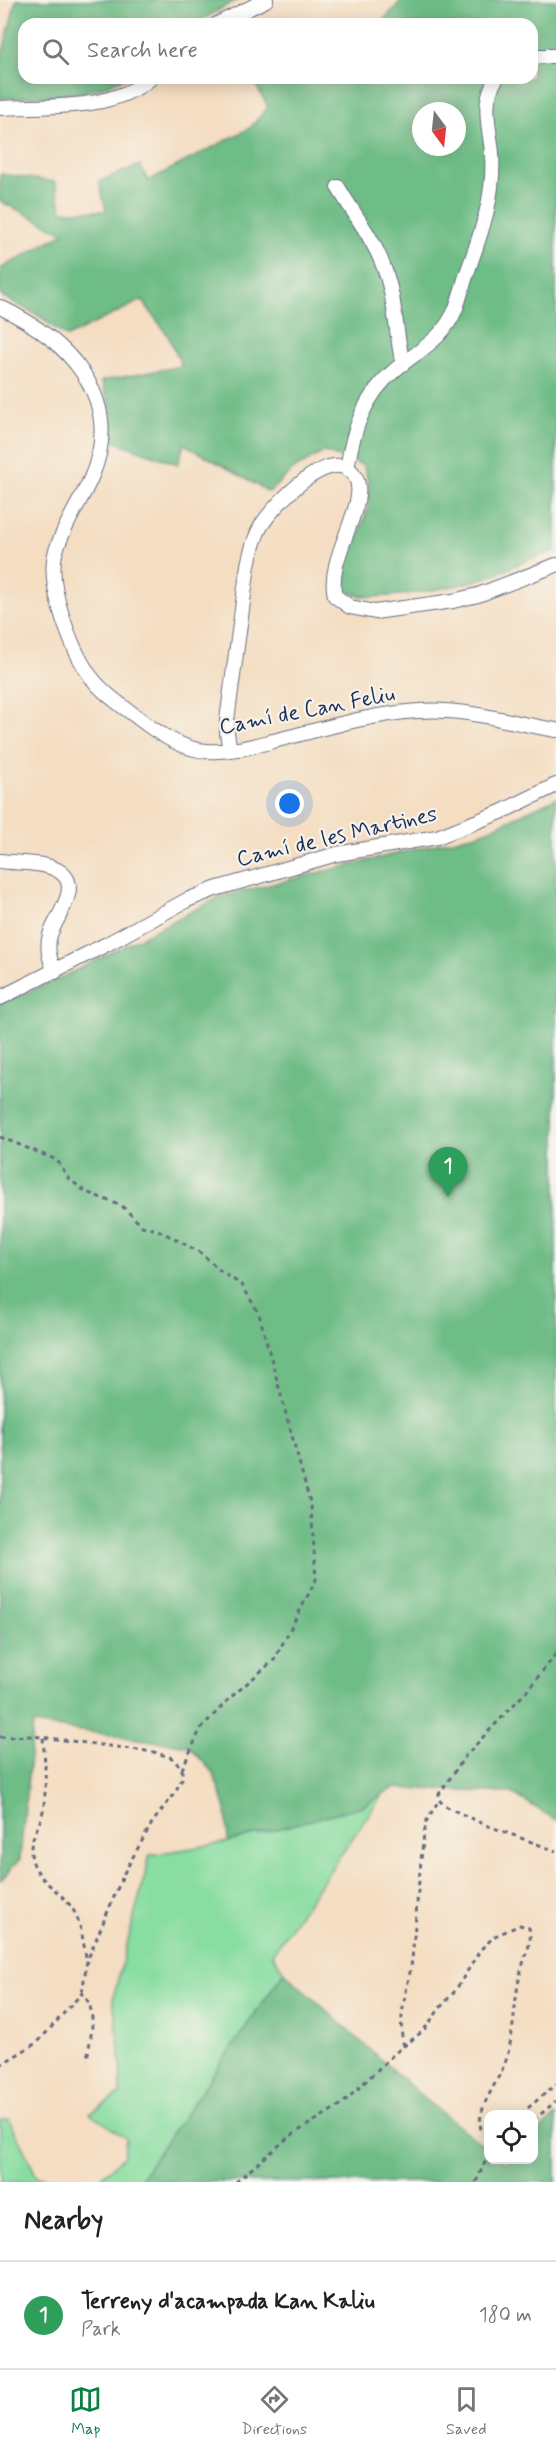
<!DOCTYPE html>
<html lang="en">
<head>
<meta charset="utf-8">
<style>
	body { margin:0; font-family:Mynerve,sans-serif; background:#f6f6f6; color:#222 }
	.controls { position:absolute; right:18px; bottom:18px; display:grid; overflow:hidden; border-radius:12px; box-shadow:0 3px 15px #0003 }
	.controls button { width:54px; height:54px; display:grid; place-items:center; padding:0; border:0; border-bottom:2px solid #e0e0e0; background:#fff; color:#222; font:30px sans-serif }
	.compass { position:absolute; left:412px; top:102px; width:54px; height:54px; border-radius:50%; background:#fff; box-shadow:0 3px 15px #0003; rotate:165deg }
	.you { position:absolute; left:290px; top:804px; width:21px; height:21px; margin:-15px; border:4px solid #fff; border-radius:50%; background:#1a73e8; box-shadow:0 0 0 9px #1a73e833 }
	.badge { display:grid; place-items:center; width:39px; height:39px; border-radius:50%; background:#0b8043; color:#fff; font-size:20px; font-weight:700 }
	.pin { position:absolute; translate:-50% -50px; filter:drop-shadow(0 2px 3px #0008) }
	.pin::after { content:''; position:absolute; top:32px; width:21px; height:18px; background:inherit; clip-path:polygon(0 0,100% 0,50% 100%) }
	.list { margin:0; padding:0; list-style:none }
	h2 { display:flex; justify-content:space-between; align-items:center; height:78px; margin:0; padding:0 24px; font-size:26px }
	h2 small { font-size:20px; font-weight:400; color:#767676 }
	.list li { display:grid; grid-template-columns:39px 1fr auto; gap:18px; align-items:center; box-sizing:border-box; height:108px; padding:0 24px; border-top:2px solid #e0e0e0 }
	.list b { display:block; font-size:22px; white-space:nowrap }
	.list p { margin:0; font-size:20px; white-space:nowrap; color:#767676 }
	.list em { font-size:20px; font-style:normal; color:#767676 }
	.icon { flex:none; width:33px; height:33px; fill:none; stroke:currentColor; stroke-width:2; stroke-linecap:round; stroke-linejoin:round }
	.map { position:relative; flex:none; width:556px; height:2182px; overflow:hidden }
	.search { position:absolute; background:#fff; box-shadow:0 3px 15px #0003; left:18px; right:18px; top:18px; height:66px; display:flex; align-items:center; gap:15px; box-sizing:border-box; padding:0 21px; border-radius:18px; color:#767676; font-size:22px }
	.sheet { height:186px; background:#fff }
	nav { display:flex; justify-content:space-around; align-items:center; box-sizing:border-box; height:84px; border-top:2px solid #e0e0e0; background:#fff; font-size:16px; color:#767676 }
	nav a { display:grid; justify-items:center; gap:3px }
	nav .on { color:#0b8043 }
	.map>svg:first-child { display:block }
	.green { fill:#88dda0; stroke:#52867f; stroke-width:1.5 }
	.forest { fill:#6ebc86; stroke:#447672; stroke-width:1.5; fill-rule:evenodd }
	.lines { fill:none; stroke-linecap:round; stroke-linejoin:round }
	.minor-casing { stroke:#676c81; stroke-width:16 }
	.path { stroke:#676c81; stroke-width:3; stroke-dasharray:4.5 4.5; stroke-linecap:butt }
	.minor { stroke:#fff; stroke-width:14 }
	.labels { text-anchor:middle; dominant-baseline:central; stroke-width:4.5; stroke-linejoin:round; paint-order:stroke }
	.street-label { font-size:22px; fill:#1b2f5e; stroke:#f7f3e8 }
</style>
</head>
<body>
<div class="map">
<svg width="556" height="2182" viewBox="0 0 556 2182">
	<rect width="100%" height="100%" fill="#f7f3e8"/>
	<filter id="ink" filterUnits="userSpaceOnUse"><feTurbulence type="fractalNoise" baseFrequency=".0167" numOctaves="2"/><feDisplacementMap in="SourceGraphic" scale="12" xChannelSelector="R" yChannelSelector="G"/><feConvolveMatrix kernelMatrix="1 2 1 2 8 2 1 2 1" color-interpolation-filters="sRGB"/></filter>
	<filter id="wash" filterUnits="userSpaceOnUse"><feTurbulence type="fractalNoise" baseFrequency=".008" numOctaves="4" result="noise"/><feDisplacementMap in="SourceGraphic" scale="24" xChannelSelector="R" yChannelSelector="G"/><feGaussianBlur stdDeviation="1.35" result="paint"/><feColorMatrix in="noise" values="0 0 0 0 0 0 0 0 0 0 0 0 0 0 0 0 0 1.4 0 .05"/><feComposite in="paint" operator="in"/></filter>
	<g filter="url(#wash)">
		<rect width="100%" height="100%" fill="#f4ddc1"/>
		<!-- green -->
		<path class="green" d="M 383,1794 L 272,1954 L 284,1972 L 138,2182 L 96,2182 L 124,2156 L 126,2138 L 90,2113 L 120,2094 L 121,2064 L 113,1998 L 150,1855 L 228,1842 Z
			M 9,2119 L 37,2177 L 82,2182 L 0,2182 L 0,2120 Z"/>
		<!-- forest -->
		<path class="forest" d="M 16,0 L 237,0 L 194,24 L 24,24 L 24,78 L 124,78 C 88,98 41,95 0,99 L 0,63 Z
			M 402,0 L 556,0 L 556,551 C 529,556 505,573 478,580 C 454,587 371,604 351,593 C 346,590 344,586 342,582 C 348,538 383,512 363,465 L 324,452 L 295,468 L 269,492 L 184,444 L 178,464 L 113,441 L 112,412 L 101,381 L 182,366 L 167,334 L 142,300 L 67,337 L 39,316 L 0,295 L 0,269 L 64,233 L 0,201 L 0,176 L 1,174 L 55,182 L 62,211 L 106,211 L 99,181 L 140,165 L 148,181 L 250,128 L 268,107 L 252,78 L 532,78 L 532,24 L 380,24 ZM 421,111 L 457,111 L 457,147 L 421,147 Z
			M 556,798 L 556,1820 L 512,1793 L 393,1788 L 363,1806 L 228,1842 L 226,1809 L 213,1773 L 189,1746 L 33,1724 L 20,1859 L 0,1881 L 0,1004 L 63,977 L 220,897 L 481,833 Z
			M 284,1972 L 428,2102 L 488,2149 L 488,2160 L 501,2160 L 505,2162 L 508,2160 L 534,2160 L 534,2136 L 556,2115 L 556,2182 L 138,2182 Z"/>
	</g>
	<g filter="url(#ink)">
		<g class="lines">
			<defs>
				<path id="minor" d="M 217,24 L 266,0
					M 532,56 L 556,56
					M 0,108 C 50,105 110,112 151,78
					M 338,187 C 353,213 374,239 384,268 C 396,299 395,332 403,364
					M 0,307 C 68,340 126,398 91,478 C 80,503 62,528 55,554 C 47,587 72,651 91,677 C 103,693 121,705 137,717 C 156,732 183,750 207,751 C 233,753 260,744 285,738 C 329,727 372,714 418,711 C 463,707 511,723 556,730
					M 347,469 C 353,430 364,395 396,369 C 420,349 443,340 456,308 C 460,297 463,285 467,273 C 481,233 495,197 492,153 C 490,128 480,101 497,78
					M 230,750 L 227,733 L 227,720 L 248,565 C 251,551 254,538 261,526 C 273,506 333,441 355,476 C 371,502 325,558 335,596 L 350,607 L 375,612 L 453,601 L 478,595 L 556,565
					M 0,861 C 15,863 32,862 47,866 C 90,878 58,912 50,935 C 46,949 50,960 55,972
					M 0,998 L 107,944 L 187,900 L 215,889 L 337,854 L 437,837 L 501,812 L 556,785"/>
			</defs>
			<!-- minor casing -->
			<use href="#minor" class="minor-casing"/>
			<!-- path -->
			<path class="path" d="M 0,1137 L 57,1160 L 68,1178 L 86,1192 L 122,1206 L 142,1226 L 160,1231 L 201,1253 L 223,1273 L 242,1285 L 259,1314 L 311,1506 L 316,1580 L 274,1660 L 230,1698 L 201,1728 L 182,1769
				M 556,1654 L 526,1692 L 466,1755 L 439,1794 L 439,1800 L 445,1806 L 483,1824 L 556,1851
				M 0,1737 L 33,1736 L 154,1752 L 172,1758 L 182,1769 L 182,1779 L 174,1794 L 152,1823 L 124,1873 L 87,1961 L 82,1993
				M 43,1738 C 45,1761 47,1788 43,1811 C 40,1828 27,1840 32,1859 C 37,1881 61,1891 72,1908 C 82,1923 83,1944 87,1961
				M 404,2046 C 396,2019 409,1986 412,1959 C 416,1917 419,1875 424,1833 L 427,1820 L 439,1800
				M 0,2065 L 38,2042 L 82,1993 C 99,2011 90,2037 87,2060
				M 521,2114 L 556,2084
				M 534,2120 L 556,2101
				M 236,2182 L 290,2136 L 342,2104 L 395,2053 L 423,2031 L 444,2003 L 455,1991 L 481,1949 L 495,1936 L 520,1925 L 529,1928 C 533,1942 526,1951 523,1964 C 513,1995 516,2028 506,2060 C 500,2080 473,2112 482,2132 L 488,2134
				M 476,2182 L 484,2164 L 488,2159"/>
			<!-- minor -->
			<use href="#minor" class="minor"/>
		</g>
	</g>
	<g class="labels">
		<!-- street labels -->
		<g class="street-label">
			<text transform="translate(307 711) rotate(-11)">Camí de Can Feliu</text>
			<text transform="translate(337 837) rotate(-13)">Camí de les Martines</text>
		</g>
	</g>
</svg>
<div class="controls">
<button><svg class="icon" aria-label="locate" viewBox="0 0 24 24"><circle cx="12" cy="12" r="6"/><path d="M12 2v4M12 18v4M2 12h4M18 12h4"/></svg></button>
</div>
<svg class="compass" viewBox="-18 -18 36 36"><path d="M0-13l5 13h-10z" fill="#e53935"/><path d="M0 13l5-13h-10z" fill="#767676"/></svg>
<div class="you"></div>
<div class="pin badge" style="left:448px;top:1197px;background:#2e9e5b">1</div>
<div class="search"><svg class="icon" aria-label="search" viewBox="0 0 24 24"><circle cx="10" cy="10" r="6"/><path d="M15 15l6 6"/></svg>Search here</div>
</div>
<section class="sheet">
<h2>Nearby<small></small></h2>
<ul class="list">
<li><span class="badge" style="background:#2e9e5b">1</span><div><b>Terreny d'acampada Kan Kaliu</b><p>Park</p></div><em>180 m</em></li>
</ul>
</section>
<nav>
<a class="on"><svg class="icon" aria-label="map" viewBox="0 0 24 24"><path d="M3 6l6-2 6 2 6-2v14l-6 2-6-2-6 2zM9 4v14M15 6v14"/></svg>Map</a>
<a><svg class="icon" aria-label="directions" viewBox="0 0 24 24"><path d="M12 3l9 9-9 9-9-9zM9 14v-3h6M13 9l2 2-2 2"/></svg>Directions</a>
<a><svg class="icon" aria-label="saved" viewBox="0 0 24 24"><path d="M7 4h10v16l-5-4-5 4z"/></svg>Saved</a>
</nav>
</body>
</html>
